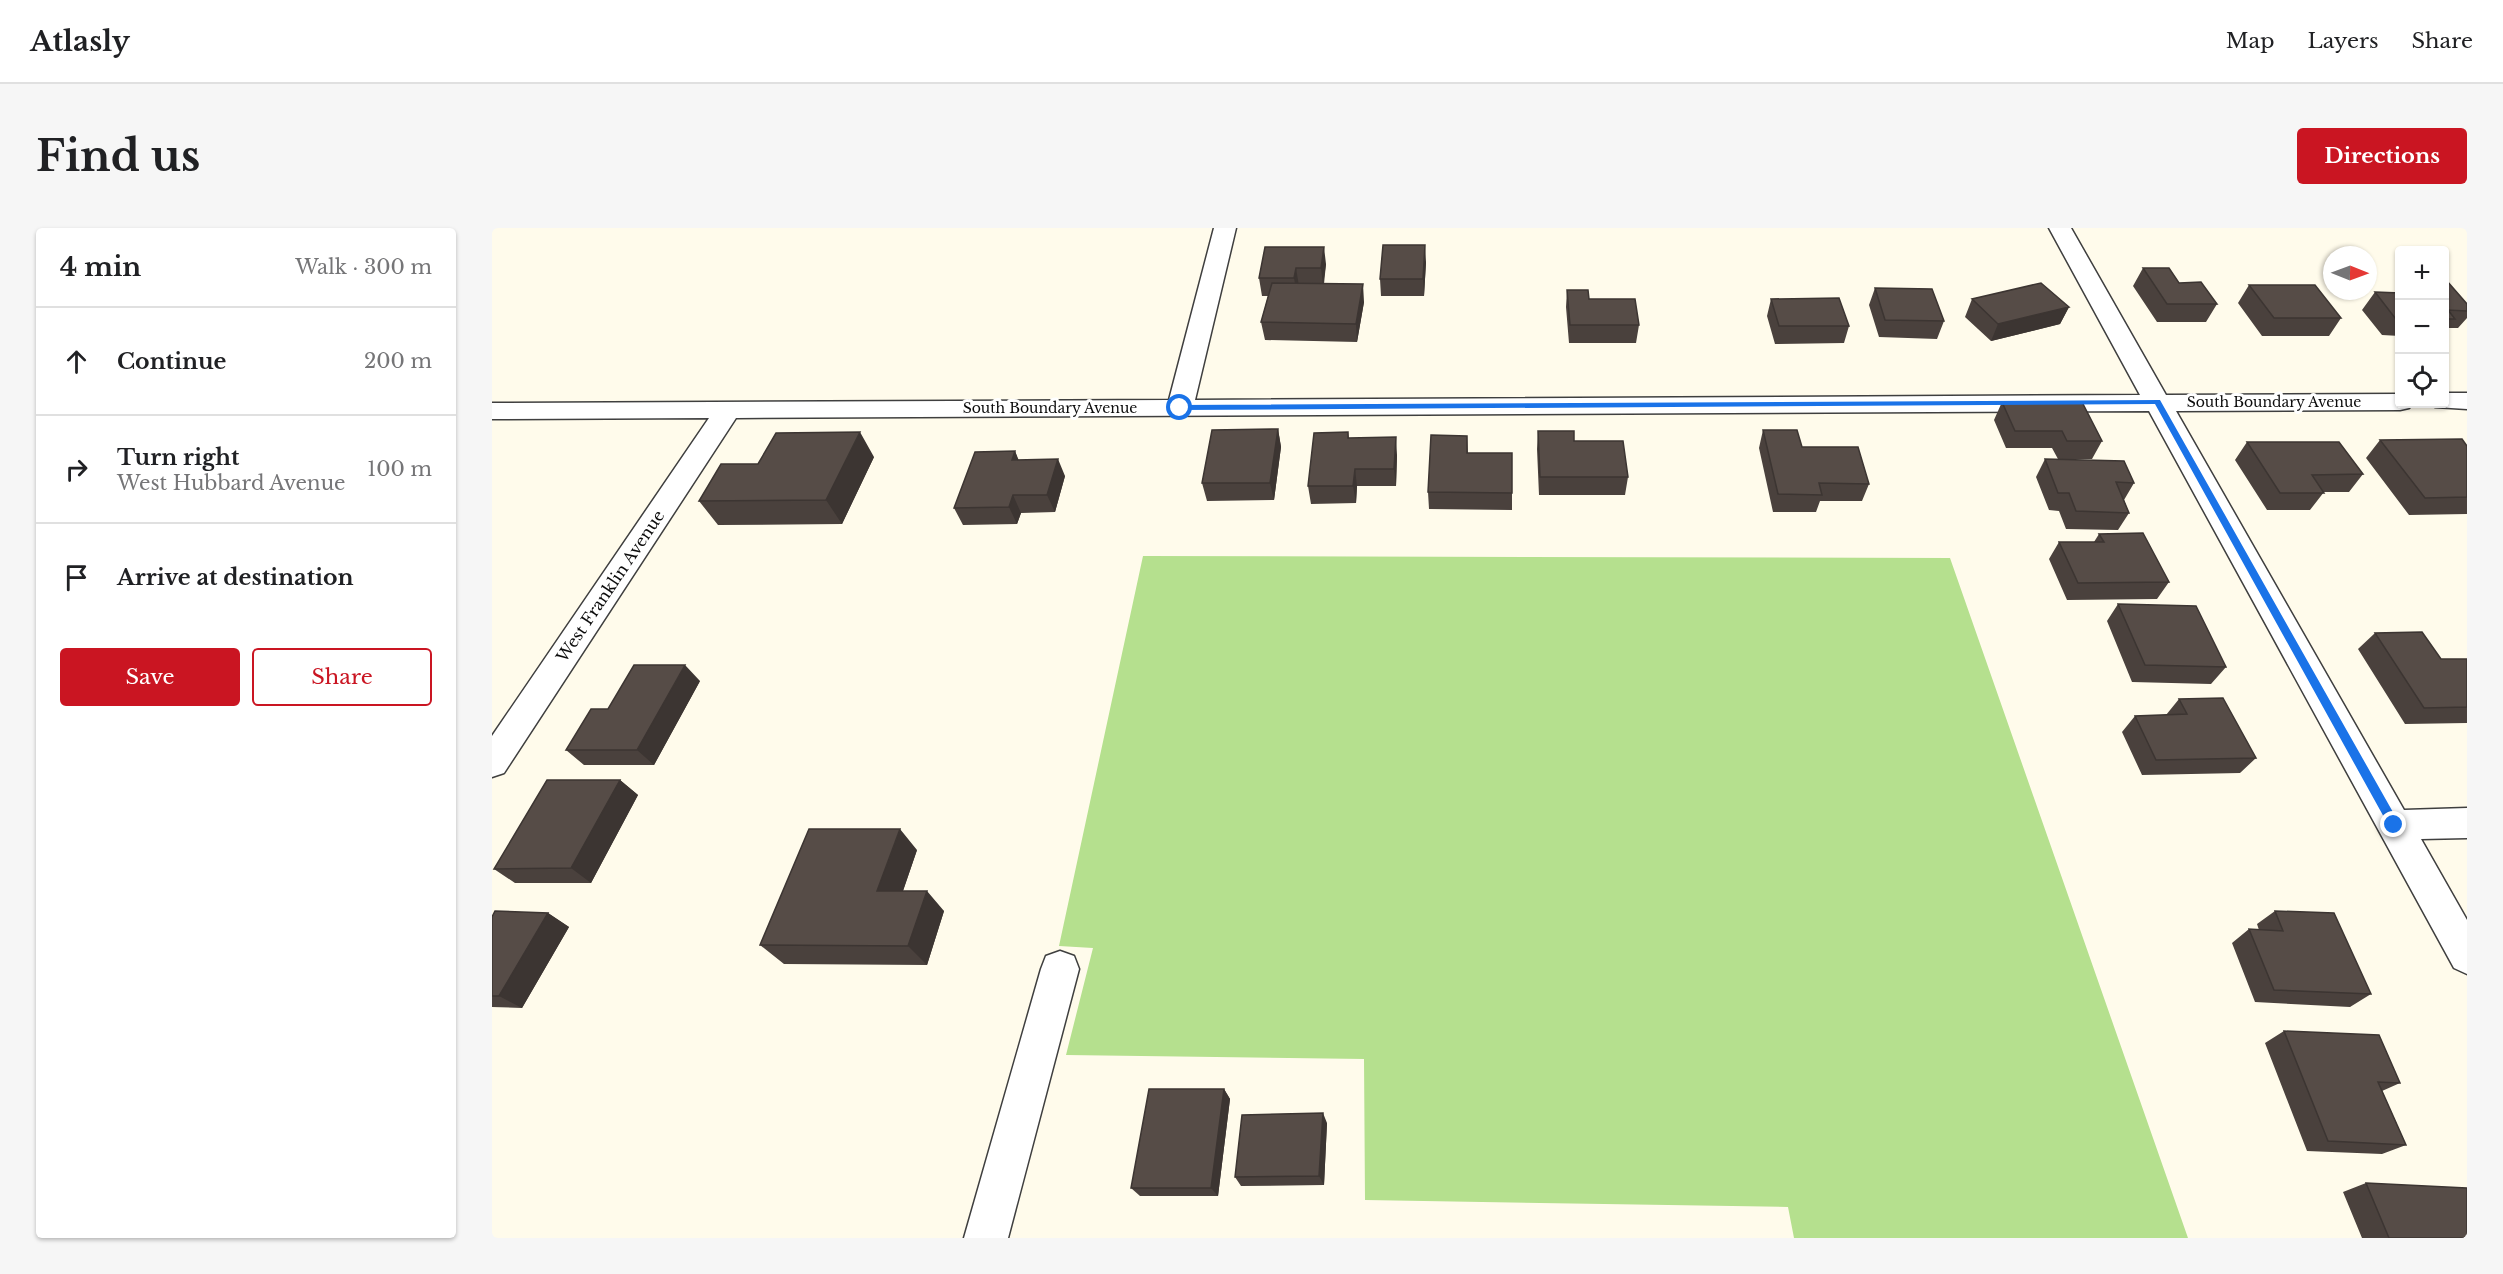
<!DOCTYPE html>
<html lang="en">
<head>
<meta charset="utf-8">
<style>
	body { margin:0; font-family:"Libre Baskerville",serif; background:#f6f6f6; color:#202124 }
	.controls { position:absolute; right:18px; top:18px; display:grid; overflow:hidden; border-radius:6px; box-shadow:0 2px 4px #0004 }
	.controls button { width:54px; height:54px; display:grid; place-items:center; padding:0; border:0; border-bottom:2px solid #e0e0e0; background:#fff; color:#202124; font:30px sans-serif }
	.compass { position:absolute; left:1831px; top:18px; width:54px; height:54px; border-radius:50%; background:#fff; box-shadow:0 2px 4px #0004; rotate:91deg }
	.stop { position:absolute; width:18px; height:18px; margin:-14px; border:4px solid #1a73e8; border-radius:50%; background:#fff }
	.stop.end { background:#1a73e8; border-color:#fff; box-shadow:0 2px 6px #0008 }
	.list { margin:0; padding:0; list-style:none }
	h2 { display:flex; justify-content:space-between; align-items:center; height:78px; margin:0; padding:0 24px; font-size:26px }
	h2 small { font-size:20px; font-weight:400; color:#757577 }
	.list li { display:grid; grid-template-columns:39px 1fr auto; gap:18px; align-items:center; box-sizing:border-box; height:108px; padding:0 24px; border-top:2px solid #e0e0e0 }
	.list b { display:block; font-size:22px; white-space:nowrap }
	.list p { margin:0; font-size:20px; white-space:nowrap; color:#757577 }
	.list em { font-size:20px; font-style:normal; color:#757577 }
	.actions { display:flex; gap:12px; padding:18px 24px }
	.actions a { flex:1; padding:14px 0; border:2px solid #ca1522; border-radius:6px; text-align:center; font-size:21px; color:#ca1522 }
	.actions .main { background:#ca1522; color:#fff }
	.icon { flex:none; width:33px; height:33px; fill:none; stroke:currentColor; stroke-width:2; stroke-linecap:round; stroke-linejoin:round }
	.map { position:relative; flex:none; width:1975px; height:1010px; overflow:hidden; border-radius:6px }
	header { display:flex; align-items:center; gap:36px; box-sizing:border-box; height:84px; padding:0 30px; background:#fff; border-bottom:2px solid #e0e0e0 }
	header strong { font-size:28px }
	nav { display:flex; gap:33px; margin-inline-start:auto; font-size:21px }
	.intro { display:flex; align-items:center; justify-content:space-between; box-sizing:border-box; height:144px; padding:0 36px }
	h1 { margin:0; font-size:42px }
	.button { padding:15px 27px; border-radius:6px; background:#ca1522; color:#fff; font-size:21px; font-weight:700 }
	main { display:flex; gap:36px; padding:0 36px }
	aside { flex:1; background:#fff; border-radius:6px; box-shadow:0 2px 4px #0004 }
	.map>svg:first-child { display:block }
	.forest { fill:#b5e08e }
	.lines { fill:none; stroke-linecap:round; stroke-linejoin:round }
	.minor-casing { stroke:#3f3f3f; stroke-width:3 }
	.minor { fill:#fff; fill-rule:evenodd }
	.wall { fill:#4a413d }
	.shaded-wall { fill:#3c3532 }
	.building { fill:#564c47; stroke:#3c3532; stroke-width:1.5 }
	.route { fill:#1a73e8 }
	.labels { text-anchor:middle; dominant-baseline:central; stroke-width:6; stroke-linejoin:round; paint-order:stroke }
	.far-street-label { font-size:14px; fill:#0c0c0c; stroke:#fff }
	.street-label { font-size:16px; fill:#0c0c0c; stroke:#fff }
</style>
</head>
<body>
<header>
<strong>Atlasly</strong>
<nav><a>Map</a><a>Layers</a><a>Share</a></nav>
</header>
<div class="intro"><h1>Find us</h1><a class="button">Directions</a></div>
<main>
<aside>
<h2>4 min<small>Walk · 300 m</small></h2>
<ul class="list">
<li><svg class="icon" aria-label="ahead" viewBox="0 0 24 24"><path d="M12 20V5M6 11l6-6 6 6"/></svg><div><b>Continue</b></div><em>200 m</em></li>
<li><svg class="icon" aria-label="right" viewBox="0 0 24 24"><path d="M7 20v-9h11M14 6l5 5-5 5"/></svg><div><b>Turn right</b><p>West Hubbard Avenue</p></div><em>100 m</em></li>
<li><svg class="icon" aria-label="arrive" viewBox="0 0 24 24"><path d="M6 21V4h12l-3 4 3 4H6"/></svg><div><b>Arrive at destination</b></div></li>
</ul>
<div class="actions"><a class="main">Save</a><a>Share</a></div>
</aside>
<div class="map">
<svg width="1975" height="1010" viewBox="0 0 1975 1010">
	<rect width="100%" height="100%" fill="#fffbeb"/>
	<!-- forest -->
	<path class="forest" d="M 651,328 L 1458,330 L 1696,1010 L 1302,1010 L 1296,979 L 873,972 L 872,831 L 574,827 L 601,720 L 567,718 Z"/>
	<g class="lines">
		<defs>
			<path id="minor" d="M 722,0 L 744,0 L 703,172 L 1648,167 L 1557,0 L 1579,0 L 1674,167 L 1908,166 L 1908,176 L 1920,176 L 1917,180 L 1908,182 L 1684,183 L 1912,582 L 1975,580 L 1975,610 L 1929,611 L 1975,692 L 1975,746 L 1962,740 L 1657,183 L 244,190 L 12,545 L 0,549 L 0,508 L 217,190 L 0,191 L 0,175 L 677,172 Z
				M 1952,165 L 1975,165 L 1975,181 L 1943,179 L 1941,176 L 1952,176 Z
				M 568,723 L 582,728 L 587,741 L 516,1010 L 472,1010 L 549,741 L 554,728 Z"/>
		</defs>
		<!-- minor casing -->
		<use href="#minor" class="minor-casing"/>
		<!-- minor -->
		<use href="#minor" class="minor"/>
	</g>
	<!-- wall -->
	<path class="wall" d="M 773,19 L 834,36 L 832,56 L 872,74 L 865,114 L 773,112 L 769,94 L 776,68 L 770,68 L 767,50 Z
		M 934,34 L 932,68 L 889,68 L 888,51 Z
		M 1651,40 L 1725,76 L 1714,94 L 1665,94 L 1641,58 Z
		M 1953,53 L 1975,76 L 1975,90 L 1966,100 L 1956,100 L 1953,104 Z
		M 1757,57 L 1849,90 L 1837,108 L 1770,108 L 1746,75 Z
		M 1383,60 L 1452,93 L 1445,111 L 1387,109 L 1377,77 Z
		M 1908,61 L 1908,108 L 1890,107 L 1870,82 L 1883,64 L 1904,65 Z
		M 1075,62 L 1097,71 L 1147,97 L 1144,115 L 1077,115 L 1074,79 Z
		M 1279,71 L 1357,98 L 1352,115 L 1283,116 L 1275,88 Z
		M 1480,71 L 1577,79 L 1568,96 L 1499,113 L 1473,89 Z
		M 1510,174 L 1610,213 L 1600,231 L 1566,231 L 1560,220 L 1514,220 L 1502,192 Z
		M 786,201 L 789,219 L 782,272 L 715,273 L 710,255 Z
		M 1271,202 L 1310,219 L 1377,256 L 1370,273 L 1328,273 L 1324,284 L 1281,284 L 1267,220 Z
		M 1046,203 L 1082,213 L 1136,249 L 1133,267 L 1047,267 L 1045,221 Z
		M 856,204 L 857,210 L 905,227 L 904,258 L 865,258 L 864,275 L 819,276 L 816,258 Z
		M 975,208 L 976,225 L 1020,265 L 1020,282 L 937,281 L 936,264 Z
		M 1888,212 L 1975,218 L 1975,286 L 1917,287 L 1874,230 Z
		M 1755,214 L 1871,246 L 1857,264 L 1832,264 L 1818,282 L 1775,282 L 1743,232 Z
		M 523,223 L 526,232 L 573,248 L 563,284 L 529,285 L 525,296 L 471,297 L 462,280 Z
		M 382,229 L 350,296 L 226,297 L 207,273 L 266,236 Z
		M 1553,231 L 1642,255 L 1632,272 L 1637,285 L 1626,302 L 1574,301 L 1567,283 L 1557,282 L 1544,249 Z
		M 1607,306 L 1677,354 L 1665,371 L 1575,372 L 1557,331 L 1567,314 L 1602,314 Z
		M 1626,376 L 1734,439 L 1719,456 L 1640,454 L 1615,393 Z
		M 1883,405 L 1949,431 L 1975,431 L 1975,495 L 1913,496 L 1866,421 Z
		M 208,453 L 162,537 L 92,537 L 74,522 L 116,481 Z
		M 1687,471 L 1764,530 L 1748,545 L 1650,547 L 1630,504 L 1643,488 L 1674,487 Z
		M 128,552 L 146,567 L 99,655 L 23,655 L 2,641 Z
		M 425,622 L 411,663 L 452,683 L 435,737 L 292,736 L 268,717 Z
		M 1783,683 L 1879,766 L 1858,779 L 1763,774 L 1740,715 L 1757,701 L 1767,702 L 1765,696 Z
		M 56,685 L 77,699 L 30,780 L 0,779 L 0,689 Z
		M 1792,803 L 1908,855 L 1890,863 L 1914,917 L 1890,926 L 1815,923 L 1773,815 Z
		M 732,861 L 738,871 L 726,968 L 648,968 L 639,960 Z
		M 835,895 L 832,957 L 749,958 L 743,949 Z
		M 1874,955 L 1975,1010 L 1870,1010 L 1851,964 Z"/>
	<!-- shaded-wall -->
	<path class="shaded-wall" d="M 933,17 L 934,34 L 932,68 L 931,51 Z
		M 832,19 L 834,36 L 831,57 L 829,40 Z
		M 804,40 L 807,58 L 805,68 L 802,50 Z
		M 871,56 L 872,74 L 865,114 L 864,96 Z
		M 1577,79 L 1568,96 L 1499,113 L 1506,96 Z
		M 786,201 L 789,219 L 782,272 L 778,255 Z
		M 368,204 L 382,229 L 350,296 L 334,272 Z
		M 904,209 L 905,227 L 904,258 L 902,241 Z
		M 523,223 L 530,240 L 520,232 Z
		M 566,231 L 573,248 L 563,284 L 555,267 Z
		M 863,241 L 865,258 L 864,275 L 861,258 Z
		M 521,267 L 529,285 L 525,296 L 517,279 Z
		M 193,437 L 208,453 L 162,537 L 145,522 Z
		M 128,552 L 146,567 L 99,655 L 79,640 Z
		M 408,601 L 425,622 L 404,683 L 385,663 Z
		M 435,663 L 452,683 L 435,737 L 416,718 Z
		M 56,685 L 77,699 L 30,780 L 7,768 Z
		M 732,861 L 738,871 L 726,968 L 719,960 Z
		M 831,885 L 835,895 L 832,957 L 827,948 Z"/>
	<!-- building -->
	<path class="building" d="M 891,17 L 933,17 L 931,51 L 888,51 Z
		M 773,19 L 832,19 L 829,40 L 804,40 L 802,50 L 767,50 Z
		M 1651,40 L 1677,40 L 1687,55 L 1709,54 L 1725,76 L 1675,76 Z
		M 1953,53 L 1955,53 L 1975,76 L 1975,83 L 1956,82 L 1963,91 L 1953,91 Z
		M 780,55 L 871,56 L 864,96 L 769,94 Z
		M 1549,55 L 1577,79 L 1506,96 L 1480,71 Z
		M 1757,57 L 1823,57 L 1849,90 L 1782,90 Z
		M 1383,60 L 1440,61 L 1452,93 L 1393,92 Z
		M 1075,62 L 1096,62 L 1097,71 L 1143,71 L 1147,97 L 1078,97 Z
		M 1883,64 L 1908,65 L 1908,90 L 1903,90 Z
		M 1347,70 L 1357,98 L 1287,98 L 1279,71 Z
		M 1510,174 L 1590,174 L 1610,213 L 1575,213 L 1570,203 L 1523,203 Z
		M 786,201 L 778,255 L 710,255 L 720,202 Z
		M 1271,202 L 1305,202 L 1310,219 L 1366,219 L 1377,256 L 1327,255 L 1330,267 L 1286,266 Z
		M 1046,203 L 1082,203 L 1082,213 L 1131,213 L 1136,249 L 1048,249 Z
		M 368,204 L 334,272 L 207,273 L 229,236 L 266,236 L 284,205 Z
		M 856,204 L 856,210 L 904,209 L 902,241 L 863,241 L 861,258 L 816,258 L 822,205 Z
		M 939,207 L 975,208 L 975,225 L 1020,225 L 1020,265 L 936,264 Z
		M 1970,211 L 1975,218 L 1975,269 L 1933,270 L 1888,212 Z
		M 1755,214 L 1847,214 L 1871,246 L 1820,247 L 1832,265 L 1788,265 Z
		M 523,223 L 520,232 L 566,231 L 555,267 L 521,267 L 517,279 L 462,280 L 483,224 Z
		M 1553,231 L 1632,233 L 1642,255 L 1624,254 L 1637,285 L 1584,283 L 1577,265 L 1566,265 Z
		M 1651,305 L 1677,354 L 1586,355 L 1567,314 L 1612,314 L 1607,306 Z
		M 1626,376 L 1704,378 L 1734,439 L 1653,437 Z
		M 1930,404 L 1949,431 L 1975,431 L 1975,479 L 1932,480 L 1883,405 Z
		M 142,437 L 193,437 L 145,522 L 74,522 L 99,481 L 116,481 Z
		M 1731,470 L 1764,530 L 1664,532 L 1643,488 L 1695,486 L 1687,471 Z
		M 55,552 L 128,552 L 79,640 L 2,641 Z
		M 317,601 L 408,601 L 385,663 L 435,663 L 416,718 L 268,717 Z
		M 3,683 L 56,685 L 7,768 L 0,768 L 0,689 Z
		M 1783,683 L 1842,685 L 1879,766 L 1782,762 L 1757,701 L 1791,703 Z
		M 1792,803 L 1887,807 L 1908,855 L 1886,854 L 1914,917 L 1836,913 Z
		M 657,861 L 732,861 L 719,960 L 639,960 Z
		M 831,885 L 827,948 L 743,949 L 750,887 Z
		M 1874,955 L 1975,960 L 1975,1010 L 1897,1010 Z"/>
	<!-- route -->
	<path class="route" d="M 1668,172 L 1906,593 L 1906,600 L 1898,600 L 1663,176 L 688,182 L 684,180 L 688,177 Z"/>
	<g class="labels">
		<!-- far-street labels -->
		<g class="far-street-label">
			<text x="1782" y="174">South Boundary Avenue</text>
			<text x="558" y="180">South Boundary Avenue</text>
		</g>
		<!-- street labels -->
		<g class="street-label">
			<text transform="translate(118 358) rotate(-56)">West Franklin Avenue</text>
		</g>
	</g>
</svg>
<div class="controls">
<button>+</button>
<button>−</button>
<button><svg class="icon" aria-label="locate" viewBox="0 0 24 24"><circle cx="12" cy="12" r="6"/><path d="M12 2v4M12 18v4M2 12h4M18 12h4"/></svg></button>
</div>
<svg class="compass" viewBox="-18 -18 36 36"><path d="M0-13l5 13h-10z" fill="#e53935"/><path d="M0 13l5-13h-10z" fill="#757577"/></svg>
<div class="stop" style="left:688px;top:180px"></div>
<div class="stop end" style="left:1902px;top:597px"></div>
</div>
</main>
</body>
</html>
